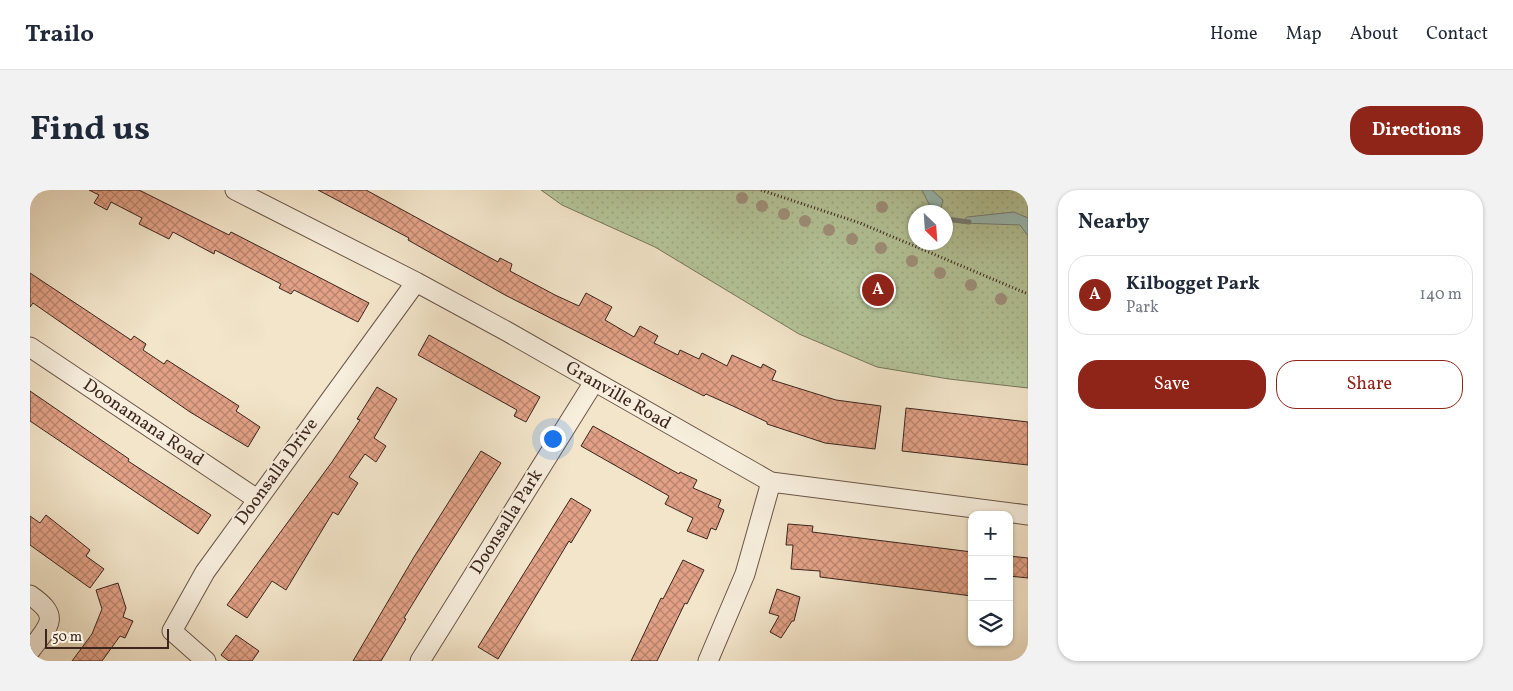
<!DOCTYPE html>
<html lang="en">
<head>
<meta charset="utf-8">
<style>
	body { margin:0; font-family:Vollkorn,serif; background:#f2f2f3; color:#1f2937 }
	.controls { position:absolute; right:15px; bottom:15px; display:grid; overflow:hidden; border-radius:10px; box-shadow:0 1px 4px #0004 }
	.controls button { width:45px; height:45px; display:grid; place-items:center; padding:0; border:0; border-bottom:1px solid #e0e1e3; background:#fff; color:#1f2937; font:25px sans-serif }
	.compass { position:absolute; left:878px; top:15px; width:45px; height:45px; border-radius:50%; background:#fff; box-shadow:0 1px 4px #0004; rotate:155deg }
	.scale { position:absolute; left:15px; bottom:12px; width:124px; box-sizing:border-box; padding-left:5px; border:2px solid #3b251d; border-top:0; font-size:14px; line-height:18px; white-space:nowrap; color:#3b251d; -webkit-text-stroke:4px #f7eedd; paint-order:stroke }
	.you { position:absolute; left:522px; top:248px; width:18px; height:18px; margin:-12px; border:4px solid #fff; border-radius:50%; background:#1a73e8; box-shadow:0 0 0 8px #1a73e833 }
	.badge { display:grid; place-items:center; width:32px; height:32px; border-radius:50%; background:#8f2418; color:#fff; font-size:16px; font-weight:700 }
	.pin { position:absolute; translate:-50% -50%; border:2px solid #fff; box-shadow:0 1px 5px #0006 }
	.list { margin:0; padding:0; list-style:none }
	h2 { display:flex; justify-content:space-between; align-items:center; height:65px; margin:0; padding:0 20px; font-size:21px }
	h2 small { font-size:16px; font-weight:400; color:#747a83 }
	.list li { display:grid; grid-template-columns:32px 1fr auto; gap:15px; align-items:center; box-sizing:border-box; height:80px; margin:0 10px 10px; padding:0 10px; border:1px solid #e0e1e3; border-radius:20px }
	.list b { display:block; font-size:19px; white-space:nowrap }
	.list p { margin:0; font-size:16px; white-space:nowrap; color:#747a83 }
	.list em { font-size:16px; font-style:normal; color:#747a83 }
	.actions { display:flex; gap:10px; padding:15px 20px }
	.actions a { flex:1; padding:11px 0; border:1px solid #8f2418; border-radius:20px; text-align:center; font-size:18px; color:#8f2418 }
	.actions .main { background:#8f2418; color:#fff }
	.icon { flex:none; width:28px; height:28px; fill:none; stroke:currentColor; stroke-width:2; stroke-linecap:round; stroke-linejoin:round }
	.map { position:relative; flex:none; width:998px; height:471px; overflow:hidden; border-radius:20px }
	header { display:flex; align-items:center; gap:30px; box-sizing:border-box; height:70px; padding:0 25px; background:#fff; border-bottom:1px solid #e0e1e3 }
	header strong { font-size:24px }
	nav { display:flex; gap:28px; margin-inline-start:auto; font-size:18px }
	.intro { display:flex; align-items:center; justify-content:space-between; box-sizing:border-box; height:120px; padding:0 30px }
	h1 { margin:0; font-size:35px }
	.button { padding:12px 22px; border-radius:20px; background:#8f2418; color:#fff; font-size:18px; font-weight:700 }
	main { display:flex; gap:30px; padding:0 30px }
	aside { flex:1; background:#fff; border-radius:20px; box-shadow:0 1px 4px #0004 }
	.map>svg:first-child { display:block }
	.park { fill:url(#park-dots); stroke:#78765c; fill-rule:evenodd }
	.water { fill:#9bbfb9; stroke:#75817b }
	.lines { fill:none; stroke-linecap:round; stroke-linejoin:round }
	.stream { stroke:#75817b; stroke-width:5 }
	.building { fill:url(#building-cross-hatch); stroke:#3b251d }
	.minor-casing { stroke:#695548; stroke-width:21 }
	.path { stroke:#3b251d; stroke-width:3; stroke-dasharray:1 2.5; stroke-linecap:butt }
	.minor { stroke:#f7eedd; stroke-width:19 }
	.tree { fill:#9f917c }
	.labels { text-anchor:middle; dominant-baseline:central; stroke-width:4.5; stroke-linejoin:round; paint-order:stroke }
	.street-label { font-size:18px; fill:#3b251d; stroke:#f7eedd }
</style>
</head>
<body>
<header>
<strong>Trailo</strong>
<nav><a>Home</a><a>Map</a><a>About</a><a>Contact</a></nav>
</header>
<div class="intro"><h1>Find us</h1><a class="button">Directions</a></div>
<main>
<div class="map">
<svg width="998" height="471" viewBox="0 0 998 471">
	<defs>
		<pattern id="park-dots" width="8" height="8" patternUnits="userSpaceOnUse" patternTransform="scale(1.25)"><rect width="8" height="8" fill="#b5c69b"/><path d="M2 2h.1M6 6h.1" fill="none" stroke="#9daa85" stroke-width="1.8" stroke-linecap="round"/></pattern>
		<pattern id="building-cross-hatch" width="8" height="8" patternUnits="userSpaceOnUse" patternTransform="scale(1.25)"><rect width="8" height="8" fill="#e2a186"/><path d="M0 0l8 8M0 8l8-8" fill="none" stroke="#b8836d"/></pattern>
	</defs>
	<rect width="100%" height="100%" fill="#f3e5ca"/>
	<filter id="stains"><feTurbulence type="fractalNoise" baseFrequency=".004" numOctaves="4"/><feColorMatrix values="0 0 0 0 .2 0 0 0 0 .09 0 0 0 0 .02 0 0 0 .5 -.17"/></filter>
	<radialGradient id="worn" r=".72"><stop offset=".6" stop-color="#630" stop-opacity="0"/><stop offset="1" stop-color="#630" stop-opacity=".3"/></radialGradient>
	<!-- park -->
	<path class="park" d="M 511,0 L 998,0 L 998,198 L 919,189 L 847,177 L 769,144 L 625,57 L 532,15 ZM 886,22 L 916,22 L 916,52 L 886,52 Z"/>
	<!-- water -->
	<path class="water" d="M 892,0 L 902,0 L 913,10 L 910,22 L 903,22 Z
		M 984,22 L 998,28 L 998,46 L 990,35 L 931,33 L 937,27 Z"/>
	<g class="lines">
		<!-- stream -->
		<path class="stream" d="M 916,29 L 939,32"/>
	</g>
	<!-- building -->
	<path class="building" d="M 59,0 L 109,0 L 199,45 L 201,42 L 339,113 L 328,132 L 264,100 L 261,104 L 249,98 L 251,94 L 185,60 L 184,64 L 143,42 L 139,49 L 109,34 L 112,28 L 81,12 L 77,20 L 64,13 L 69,5 Z
		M 288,0 L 336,0 L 468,72 L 470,68 L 482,74 L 480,81 L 525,105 L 549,116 L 556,103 L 582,117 L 575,130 L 604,147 L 610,136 L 628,146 L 624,153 L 648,165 L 650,160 L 669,169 L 672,163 L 697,176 L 702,165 L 731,178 L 733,174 L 746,181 L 742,190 L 806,210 L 851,216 L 845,259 L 795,253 L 737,234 L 737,232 L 705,217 L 676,204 L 674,206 L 475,105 L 378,50 L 379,48 Z
		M 0,83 L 101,150 L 104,146 L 116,154 L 113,160 L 134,174 L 137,170 L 209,216 L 206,221 L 230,237 L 218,257 L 160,222 L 3,113 L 0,117 Z
		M 399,145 L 510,207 L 496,232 L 484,226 L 487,220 L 388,165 Z
		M 347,197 L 367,209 L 344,248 L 356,256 L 346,272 L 335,264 L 319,287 L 328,293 L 308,325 L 303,322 L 256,400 L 242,391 L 217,428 L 197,415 L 302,272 L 330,230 L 327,229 Z
		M 0,201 L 99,269 L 98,271 L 181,325 L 168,344 L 0,231 Z
		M 876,218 L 998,232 L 998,275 L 872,261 Z
		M 563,236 L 649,284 L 650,282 L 667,290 L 663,298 L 691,310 L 688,317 L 694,320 L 686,340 L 681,338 L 677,349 L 657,341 L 663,328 L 635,314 L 639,306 L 551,256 Z
		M 451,261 L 471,273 L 399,387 L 374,428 L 376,429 L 351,471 L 323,471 L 384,367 Z
		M 541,308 L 561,320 L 541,353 L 539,351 L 468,469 L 448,457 Z
		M 16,325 L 60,360 L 56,366 L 74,379 L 60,398 L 0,355 L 0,326 L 10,333 Z
		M 758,334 L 783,336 L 782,342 L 942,362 L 942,406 L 790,387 L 790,381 L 761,379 L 763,355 L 756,355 Z
		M 979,366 L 998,368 L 998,388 L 979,386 Z
		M 653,370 L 674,380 L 657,414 L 655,413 L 627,471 L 601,471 L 631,408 L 633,409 Z
		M 88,393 L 96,418 L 93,427 L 103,431 L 95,448 L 90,446 L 72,471 L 42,471 L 62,444 L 72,419 L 66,400 Z
		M 747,399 L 770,407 L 764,431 L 762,431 L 751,448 L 740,442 L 749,426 L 739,423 Z
		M 206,445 L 229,461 L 222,471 L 199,471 L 191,465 Z"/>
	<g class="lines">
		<defs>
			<path id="minor" d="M 205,0 L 386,92 L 478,142 L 741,292 L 998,325
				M 0,157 L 227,309
				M 0,405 C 32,427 19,435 0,461
				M 176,471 L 142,441 L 175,382 L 386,92
				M 390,471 L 564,192
				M 678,471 L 715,384 L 741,292"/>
		</defs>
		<!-- minor casing -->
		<use href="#minor" class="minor-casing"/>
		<!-- path -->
		<path class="path" d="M 731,0 L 830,33 L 998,104"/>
		<!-- minor -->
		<use href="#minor" class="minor"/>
	</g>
	<!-- trees -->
	<g class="tree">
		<circle cx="712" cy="8" r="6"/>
		<circle cx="732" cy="16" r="6"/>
		<circle cx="852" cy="17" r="6"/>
		<circle cx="754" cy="24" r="6"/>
		<circle cx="775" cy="31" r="6"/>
		<circle cx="799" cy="40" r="6"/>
		<circle cx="822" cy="49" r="6"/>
		<circle cx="851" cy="58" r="6"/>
		<circle cx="882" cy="71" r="6"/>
		<circle cx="910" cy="83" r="6"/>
		<circle cx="941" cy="95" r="6"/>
		<circle cx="971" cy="109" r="6"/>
	</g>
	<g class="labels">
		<!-- street labels -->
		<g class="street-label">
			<text transform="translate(588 206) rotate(30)">Granville Road</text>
			<text transform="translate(113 233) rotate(34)">Doonamana Road</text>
			<text transform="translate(247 282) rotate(-54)">Doonsalla Drive</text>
			<text transform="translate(477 332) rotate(-58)">Doonsalla Park</text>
		</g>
	</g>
	<rect width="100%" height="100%" filter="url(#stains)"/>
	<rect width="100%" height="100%" fill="url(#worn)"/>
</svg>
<div class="controls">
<button>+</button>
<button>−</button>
<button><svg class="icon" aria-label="layers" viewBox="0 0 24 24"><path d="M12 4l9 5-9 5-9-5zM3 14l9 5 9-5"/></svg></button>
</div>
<svg class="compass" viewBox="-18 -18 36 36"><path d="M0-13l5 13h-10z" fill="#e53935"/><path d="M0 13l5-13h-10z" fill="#747a83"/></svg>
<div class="scale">50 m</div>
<div class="you"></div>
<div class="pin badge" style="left:848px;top:100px">A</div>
</div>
<aside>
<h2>Nearby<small></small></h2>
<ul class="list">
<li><span class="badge">A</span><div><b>Kilbogget Park</b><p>Park</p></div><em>140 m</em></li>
</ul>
<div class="actions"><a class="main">Save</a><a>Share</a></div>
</aside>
</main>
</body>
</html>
